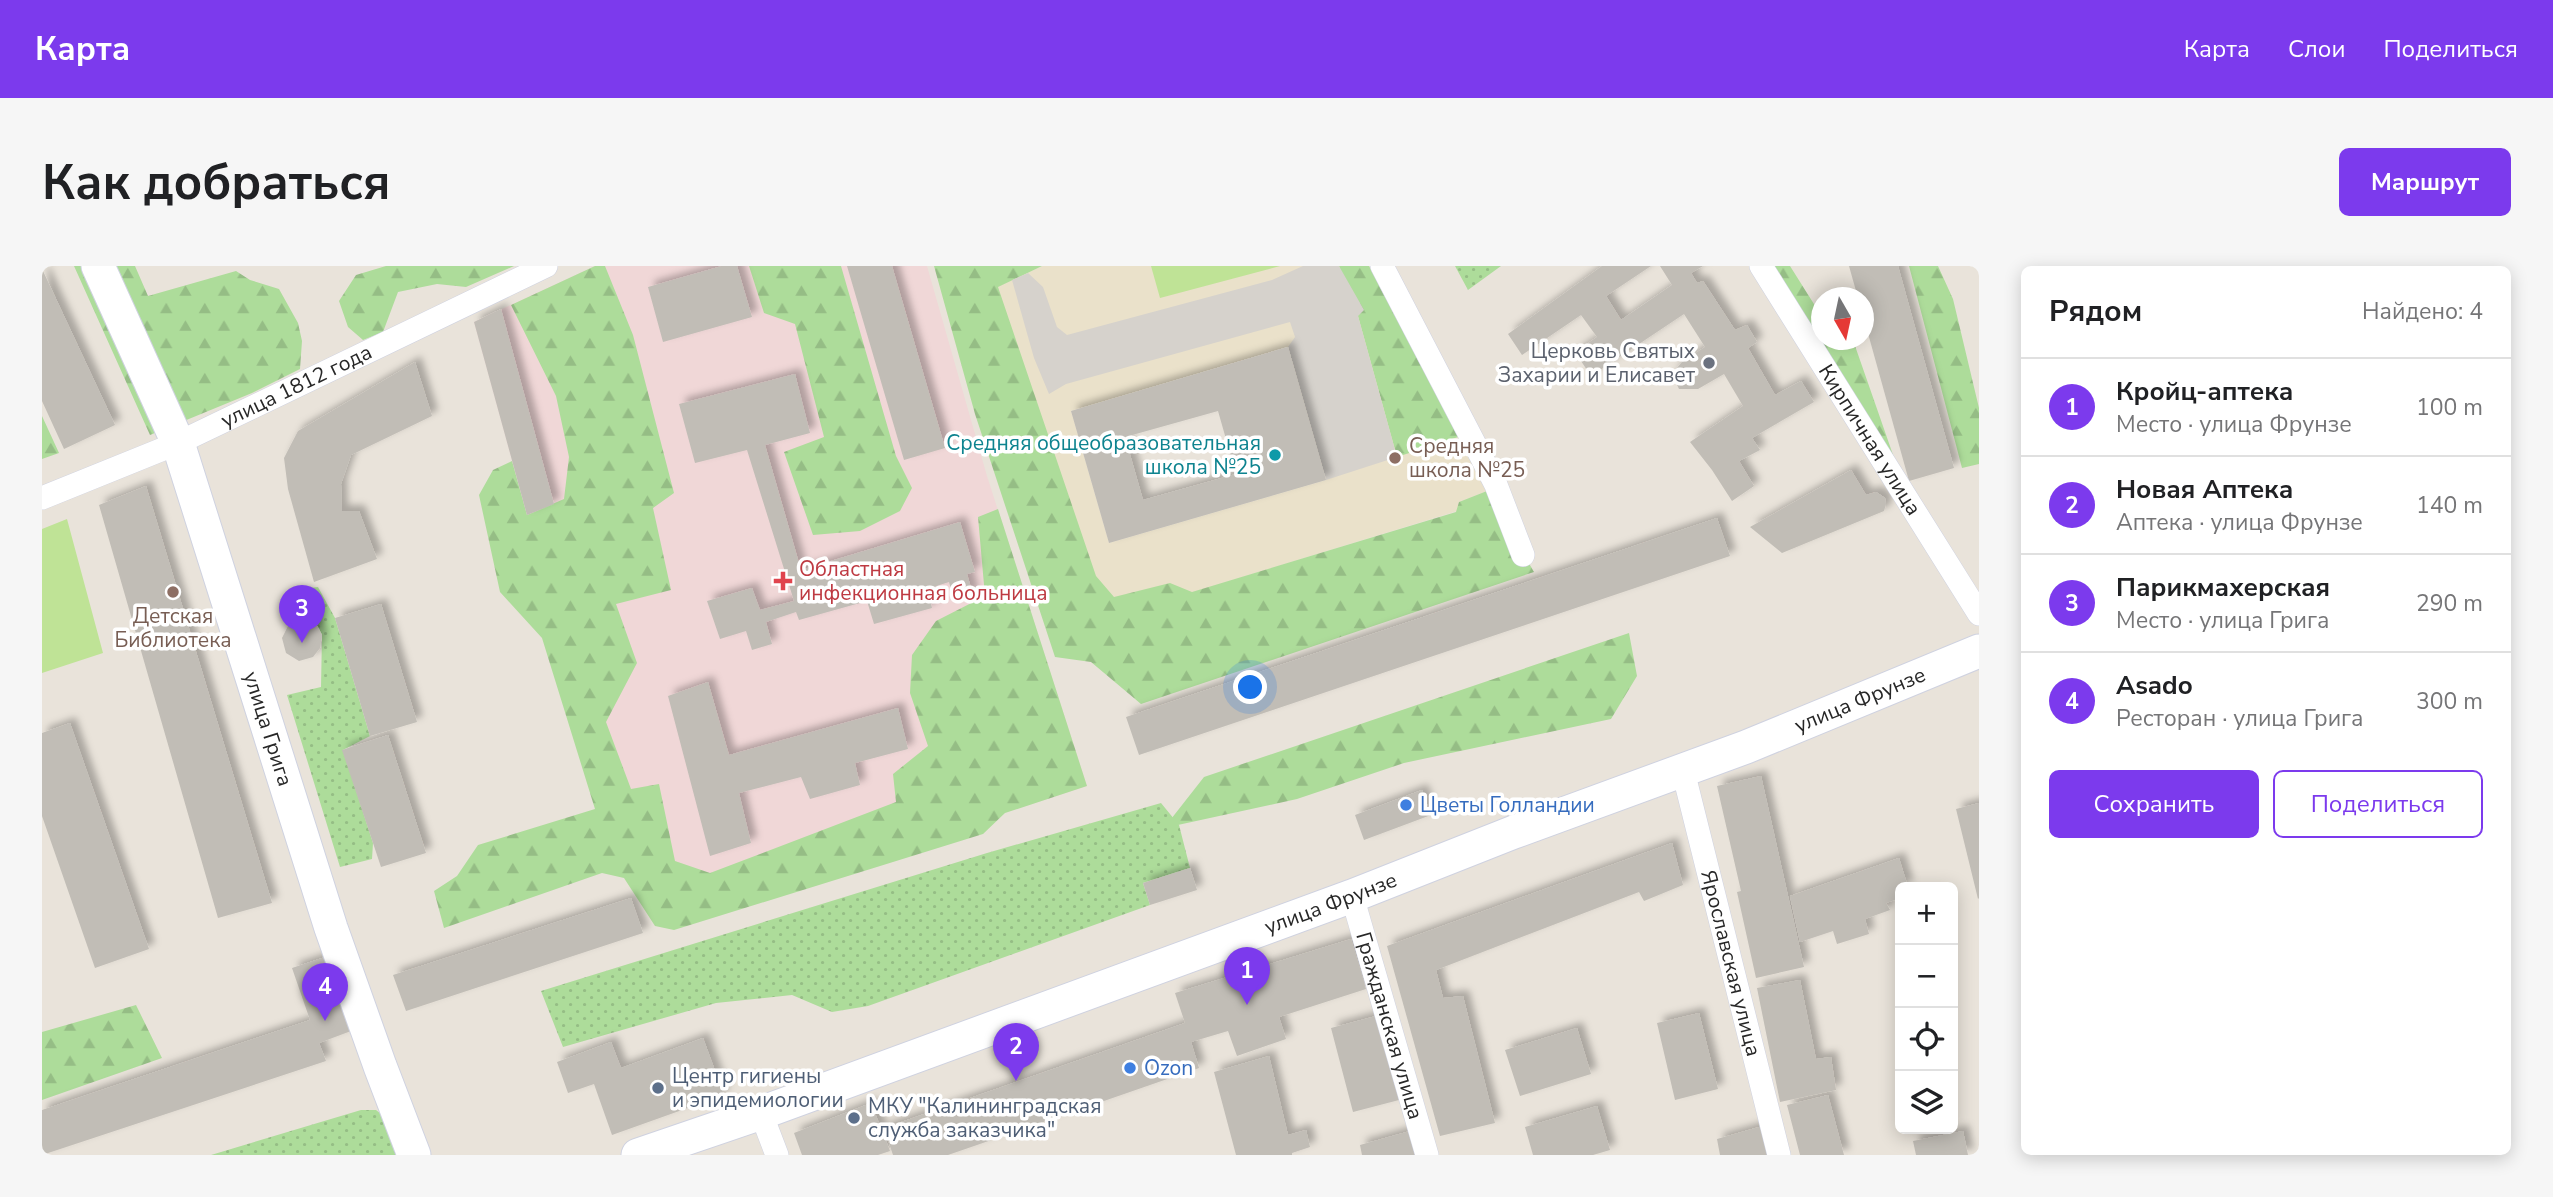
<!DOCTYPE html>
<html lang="ru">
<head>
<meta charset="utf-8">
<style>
	body { margin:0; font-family:"Nunito Sans",sans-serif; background:#f6f6f6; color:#202124 }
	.controls { position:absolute; right:21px; bottom:21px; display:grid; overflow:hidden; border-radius:10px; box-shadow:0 4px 18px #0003 }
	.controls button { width:63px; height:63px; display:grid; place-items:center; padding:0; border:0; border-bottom:2px solid #e0e0e0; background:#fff; color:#202124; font:35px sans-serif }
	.compass { position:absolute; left:1769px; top:21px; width:63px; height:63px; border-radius:50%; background:#fff; box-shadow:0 4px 18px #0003; rotate:171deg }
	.you { position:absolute; left:1209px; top:422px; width:24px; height:24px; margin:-18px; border:5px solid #fff; border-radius:50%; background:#1a73e8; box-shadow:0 0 0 10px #1a73e833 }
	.badge { display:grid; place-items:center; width:46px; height:46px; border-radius:50%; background:#7c3aed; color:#fff; font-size:23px; font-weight:700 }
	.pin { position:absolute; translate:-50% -58px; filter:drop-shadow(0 2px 4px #0008) }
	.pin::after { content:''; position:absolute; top:37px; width:24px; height:21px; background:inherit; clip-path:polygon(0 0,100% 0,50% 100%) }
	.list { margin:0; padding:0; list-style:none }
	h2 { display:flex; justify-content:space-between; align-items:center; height:91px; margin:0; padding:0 28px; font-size:30px }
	h2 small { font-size:23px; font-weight:400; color:#757577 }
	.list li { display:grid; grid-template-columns:46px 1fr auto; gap:21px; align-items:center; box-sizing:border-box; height:98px; padding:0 28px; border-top:2px solid #e0e0e0 }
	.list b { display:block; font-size:26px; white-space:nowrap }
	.list p { margin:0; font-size:23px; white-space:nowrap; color:#757577 }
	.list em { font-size:23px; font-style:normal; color:#757577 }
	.actions { display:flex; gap:14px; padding:21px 28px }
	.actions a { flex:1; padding:16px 0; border:2px solid #7c3aed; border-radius:10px; text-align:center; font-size:24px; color:#7c3aed }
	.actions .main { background:#7c3aed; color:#fff }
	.icon { flex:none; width:38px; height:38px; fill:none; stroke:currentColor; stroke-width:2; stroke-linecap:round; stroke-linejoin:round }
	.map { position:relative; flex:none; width:1937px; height:889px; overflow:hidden; border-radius:10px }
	header { display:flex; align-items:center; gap:42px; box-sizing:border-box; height:98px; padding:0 35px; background:#7c3aed; color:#fff }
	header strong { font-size:33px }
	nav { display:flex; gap:38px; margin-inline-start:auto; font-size:24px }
	.intro { display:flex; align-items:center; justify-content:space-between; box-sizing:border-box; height:168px; padding:0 42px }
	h1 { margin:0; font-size:49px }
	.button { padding:18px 32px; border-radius:10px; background:#7c3aed; color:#fff; font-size:24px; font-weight:700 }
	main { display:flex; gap:42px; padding:0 42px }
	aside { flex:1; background:#fff; border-radius:10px; box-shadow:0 4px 18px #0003 }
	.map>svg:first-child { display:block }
	.education { fill:#eae1ca; fill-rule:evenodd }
	.medical { fill:#f0d7d7 }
	.grass { fill:url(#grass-dots) }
	.forest { fill:url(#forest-firs) }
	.pitch { fill:#bfe396 }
	.plaza { fill:#d6d2cc }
	.building { fill:#c1bdb6; fill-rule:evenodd; filter:url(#shadow) }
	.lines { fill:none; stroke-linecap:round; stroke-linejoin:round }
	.street-casing { stroke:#cfd2e0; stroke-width:24 }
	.secondary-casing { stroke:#cfd2e0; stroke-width:35 }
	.street { stroke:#fff; stroke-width:23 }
	.secondary { stroke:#fff; stroke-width:33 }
	.worship-dot { fill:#6b7280; stroke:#fff; stroke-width:2.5 }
	.culture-dot { fill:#0f9aa8; stroke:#fff; stroke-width:2.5 }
	.education-dot { fill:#8d6e63; stroke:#fff; stroke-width:2.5 }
	.health-dot { fill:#e0444e; stroke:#fff; stroke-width:2.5 }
	.shop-dot { fill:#3f7fe0; stroke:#fff; stroke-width:2.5 }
	.service-dot { fill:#5c6f8a; stroke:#fff; stroke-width:2.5 }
	.labels { text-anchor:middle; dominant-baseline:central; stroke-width:7; stroke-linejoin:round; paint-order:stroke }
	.worship-label { font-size:21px; fill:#5b616d; stroke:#fff; text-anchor:end }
	.street-label { font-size:21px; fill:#272727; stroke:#fff }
	.culture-label { font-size:21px; fill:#0d838f; stroke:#fff; text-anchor:end }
	.education-label { font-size:21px; fill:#785e54; stroke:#fff; text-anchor:start }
	.health-label { font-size:21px; fill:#be3a42; stroke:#fff; text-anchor:start }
	.shop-label { font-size:21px; fill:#366cbe; stroke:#fff; text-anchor:start }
	.service-label { font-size:21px; fill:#4e5e75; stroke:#fff; text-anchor:start }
</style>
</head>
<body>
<header>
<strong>Карта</strong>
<nav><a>Карта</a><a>Слои</a><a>Поделиться</a></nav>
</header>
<div class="intro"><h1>Как добраться</h1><a class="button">Маршрут</a></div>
<main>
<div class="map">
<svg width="1937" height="889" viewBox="0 0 1937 889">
	<defs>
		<pattern id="grass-dots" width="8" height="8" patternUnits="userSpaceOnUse" patternTransform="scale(1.75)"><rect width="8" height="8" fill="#addc9a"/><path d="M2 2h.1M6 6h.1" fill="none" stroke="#95bd85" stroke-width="1.8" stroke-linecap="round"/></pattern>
		<pattern id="forest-firs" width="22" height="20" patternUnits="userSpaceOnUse" patternTransform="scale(1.75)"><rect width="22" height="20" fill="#addc9a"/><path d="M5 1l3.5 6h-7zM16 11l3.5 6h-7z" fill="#95bd85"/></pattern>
		<filter id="shadow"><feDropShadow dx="6" dy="-6" stdDeviation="3.5" flood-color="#0004"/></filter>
	</defs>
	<rect width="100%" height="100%" fill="#e9e3da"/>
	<!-- education -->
	<path class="education" d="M 1000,0 L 1327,0 L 1445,225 L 1417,236 L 1415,245 L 1051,357 L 936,30 ZM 1245,81 L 1284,214 L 1067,277 L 1029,145 Z"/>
	<!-- medical -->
	<path class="medical" d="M 553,0 L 885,0 L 945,210 L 1045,520 L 613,660 L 521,380 L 432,56 Z"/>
	<!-- grass -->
	<path class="grass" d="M 1413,0 L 1459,0 L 1426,24 Z
		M 276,321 L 293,352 L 328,470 L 301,484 L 331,577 L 330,593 L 298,601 L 245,429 L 279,421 L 280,369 L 258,323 Z
		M 1119,537 L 1137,559 L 1148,602 L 1101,617 L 1108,639 L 826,740 L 790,746 L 750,729 L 674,737 L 521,781 L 499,725 L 945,587 Z
		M 319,844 L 334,844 L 344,852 L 357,889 L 169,889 Z"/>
	<!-- forest -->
	<path class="forest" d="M 32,0 L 93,0 L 106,30 L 194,5 L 208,14 L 237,23 L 256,57 L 260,75 L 258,103 L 210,127 L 108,169 Z
		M 344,0 L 472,0 L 424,21 L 395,18 L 356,26 L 341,66 L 321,74 L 306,61 L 297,35 L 314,9 Z
		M 553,0 L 563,0 L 591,69 L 632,227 L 611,242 L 629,324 L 574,338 L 595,397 L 564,456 L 589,523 L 617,518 L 633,595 L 668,607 L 854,536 L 851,508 L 886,480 L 868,427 L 870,389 L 894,355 L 943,330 L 936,251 L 956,243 L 1045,520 L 963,547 L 941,568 L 632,664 L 613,660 L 582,612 L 560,607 L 402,662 L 392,625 L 415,610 L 436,579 L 553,543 L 500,372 L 458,326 L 437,229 L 451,204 L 470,195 L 485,249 L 522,233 L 527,191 L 514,130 L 469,39 Z
		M 707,0 L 799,0 L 854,190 L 870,222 L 858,245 L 818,265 L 771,269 L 742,186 L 782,171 L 753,58 L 722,47 Z
		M 892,0 L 1000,0 L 956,21 L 1054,310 L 1072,331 L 1128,317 L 1150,326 L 1414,246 L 1417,236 L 1445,225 L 1492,306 L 1099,438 L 1049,396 L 1013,391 L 933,148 Z
		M 1297,0 L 1327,0 L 1416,171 L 1355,191 L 1316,50 Z
		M 1727,0 L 1748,0 L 1777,46 L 1779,46 L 1780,74 L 1811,74 L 1857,206 Z
		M 1867,0 L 1896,0 L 1911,33 L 1937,142 L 1937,198 L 1920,202 Z
		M 0,150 L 17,187 L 0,193 Z
		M 1587,367 L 1595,410 L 1569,453 L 1362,497 L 1255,533 L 1122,562 L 1162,511 Z
		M 94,739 L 120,792 L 0,834 L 0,766 Z"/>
	<!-- pitch -->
	<path class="pitch" d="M 1109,0 L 1238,0 L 1118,32 Z
		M 25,253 L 61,387 L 0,407 L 0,263 Z"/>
	<!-- plaza -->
	<path class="plaza" d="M 1261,0 L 1297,0 L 1322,44 L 1316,50 L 1355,191 L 1284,214 L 1246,81 L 1253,71 L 1248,56 L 1024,118 L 1007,128 L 992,92 L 970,14 L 986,7 L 1001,21 L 1015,61 L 1025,69 L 1230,14 Z"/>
	<!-- building -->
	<path class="building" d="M 680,0 L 695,0 L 710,51 L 621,76 L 606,21 Z
		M 805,0 L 850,0 L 903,182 L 862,194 Z
		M 1560,0 L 1609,0 L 1564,30 L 1579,54 L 1630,19 L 1618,0 L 1661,0 L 1649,7 L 1655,17 L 1661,15 L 1693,64 L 1705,59 L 1715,76 L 1706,82 L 1733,129 L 1759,115 L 1772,136 L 1710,172 L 1718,184 L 1697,195 L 1712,220 L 1690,235 L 1670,204 L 1648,176 L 1701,140 L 1682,108 L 1656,123 L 1637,123 L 1630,108 L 1640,96 L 1663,81 L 1642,48 L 1549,110 L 1533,86 L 1555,71 L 1539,49 L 1480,89 L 1466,68 Z
		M 1807,0 L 1856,0 L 1912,202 L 1867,215 L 1822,53 L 1822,32 L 1816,32 Z
		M 0,3 L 73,159 L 22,183 L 0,135 Z
		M 459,43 L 512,238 L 485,249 L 432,56 Z
		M 1246,81 L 1284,214 L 1067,277 L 1029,145 ZM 1176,145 L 1194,208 L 1101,234 L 1083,171 Z
		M 373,96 L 390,150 L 309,189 L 299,218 L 300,245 L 317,245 L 335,293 L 272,316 L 246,223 L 242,192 L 256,165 Z
		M 753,108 L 768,167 L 723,179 L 759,304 L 918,256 L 933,306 L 925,308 L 931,329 L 912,334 L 907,316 L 885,323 L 890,342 L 832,358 L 825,335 L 757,354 L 754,346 L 724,356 L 730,378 L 710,384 L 704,365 L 678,373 L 665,335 L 710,322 L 718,344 L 752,335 L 705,184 L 653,197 L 637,138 Z
		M 1809,204 L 1824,229 L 1834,226 L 1843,232 L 1844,238 L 1842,245 L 1740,287 L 1708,261 Z
		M 104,220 L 230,637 L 176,652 L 57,239 Z
		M 1675,252 L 1688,290 L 1097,489 L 1084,451 Z
		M 339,338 L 375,456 L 328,470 L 293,352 Z
		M 259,353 L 274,358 L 280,369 L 278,382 L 271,391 L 257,395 L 244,387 L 240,372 L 247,358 Z
		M 666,416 L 687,489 L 856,442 L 866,483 L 813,497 L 818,519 L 768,533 L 759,511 L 697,527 L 709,577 L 668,590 L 626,430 Z
		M 28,457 L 107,683 L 53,702 L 0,550 L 0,467 Z
		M 346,469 L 384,587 L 339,601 L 300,484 Z
		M 1719,510 L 1762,701 L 1714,712 L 1695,626 L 1699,625 L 1675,520 Z
		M 1380,524 L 1389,549 L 1322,574 L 1313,549 Z
		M 1937,537 L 1937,632 L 1936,633 L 1914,543 Z
		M 1630,577 L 1641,619 L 1602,635 L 1597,626 L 1394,704 L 1401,732 L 1421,730 L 1453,857 L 1398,870 L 1345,680 Z
		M 1857,592 L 1866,621 L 1858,621 L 1858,632 L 1844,637 L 1848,644 L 1823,653 L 1827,668 L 1795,678 L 1791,665 L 1758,676 L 1748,630 Z
		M 1148,602 L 1155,624 L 1108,639 L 1101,617 Z
		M 589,632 L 601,667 L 364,745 L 351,709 Z
		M 1309,673 L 1324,723 L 1237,751 L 1244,773 L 1195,790 L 1186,765 L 1149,776 L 1157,802 L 906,889 L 851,889 L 842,862 L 1143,757 L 1133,727 Z
		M 283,691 L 309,765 L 277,777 L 284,795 L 0,889 L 0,844 L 268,754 L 250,702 Z
		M 1758,714 L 1774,793 L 1789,791 L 1794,824 L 1738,836 L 1715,722 Z
		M 1657,747 L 1676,823 L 1633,834 L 1615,757 Z
		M 1334,750 L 1357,834 L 1311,846 L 1289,762 Z
		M 1535,762 L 1549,808 L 1478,830 L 1463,784 Z
		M 661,772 L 682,829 L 570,869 L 552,818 L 526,827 L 515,796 L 569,776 L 579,802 Z
		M 1227,790 L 1246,869 L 1264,864 L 1268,881 L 1250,887 L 1250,889 L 1194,889 L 1172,806 Z
		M 1786,829 L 1802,889 L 1758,889 L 1745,839 Z
		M 829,837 L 848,885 L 836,889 L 760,889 L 752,867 Z
		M 1555,840 L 1568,884 L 1551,889 L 1491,889 L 1483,861 Z
		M 1724,859 L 1731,889 L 1678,889 L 1675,873 Z
		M 1368,865 L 1374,889 L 1320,889 L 1318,879 Z
		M 1921,865 L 1926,889 L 1874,889 L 1871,875 Z"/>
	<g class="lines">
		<defs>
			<g id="street">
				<path d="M 1340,0 L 1454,219 L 1481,289"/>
				<path id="s1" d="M 1719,0 L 1937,348"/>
				<path id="s2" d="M 0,232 L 136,177 L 504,0"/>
				<path id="s3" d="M 1641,505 L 1737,889"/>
				<path id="s4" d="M 1310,630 L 1385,889"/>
				<path d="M 719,847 L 735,889"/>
			</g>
			<g id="secondary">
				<path id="s5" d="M 56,0 L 136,177 L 289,662 L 338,800 L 372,889"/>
				<path id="s6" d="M 596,889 L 719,847 L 1310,630 L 1472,566 L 1704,481 L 1937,385"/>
			</g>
		</defs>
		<!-- street casing -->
		<use href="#street" class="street-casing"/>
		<!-- secondary casing -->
		<use href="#secondary" class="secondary-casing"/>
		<!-- street -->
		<use href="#street" class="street"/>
		<!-- secondary -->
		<use href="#secondary" class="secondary"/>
	</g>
	<!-- markers -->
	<circle class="worship-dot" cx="1667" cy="97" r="7"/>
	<circle class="culture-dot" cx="1233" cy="189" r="7"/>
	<g class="education-dot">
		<circle cx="1353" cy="192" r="7"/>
		<circle cx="131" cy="326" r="7"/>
	</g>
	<path class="health-dot" d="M737.5 304.5h7v7h7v7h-7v7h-7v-7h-7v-7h7z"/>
	<g class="shop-dot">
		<circle cx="1364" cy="539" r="7"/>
		<circle cx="1088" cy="802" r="7"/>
	</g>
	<g class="service-dot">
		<circle cx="616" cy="822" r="7"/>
		<circle cx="812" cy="852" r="7"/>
	</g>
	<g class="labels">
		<!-- worship labels -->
		<g class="worship-label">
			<text x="1653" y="85">Церковь Святых<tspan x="1653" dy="24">Захарии и Елисавет</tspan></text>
		</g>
		<!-- street labels -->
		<g class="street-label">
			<text stroke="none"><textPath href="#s2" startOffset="278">улица 1812 года</textPath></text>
			<text stroke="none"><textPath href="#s1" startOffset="205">Кирпичная улица</textPath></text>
			<text stroke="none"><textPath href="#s6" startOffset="1304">улица Фрунзе</textPath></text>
			<text stroke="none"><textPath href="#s5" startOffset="494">улица Грига</textPath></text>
			<text stroke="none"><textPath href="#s6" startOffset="737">улица Фрунзе</textPath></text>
			<text stroke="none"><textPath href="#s3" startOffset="198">Ярославская улица</textPath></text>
			<text stroke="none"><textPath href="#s4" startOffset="135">Гражданская улица</textPath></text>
		</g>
		<!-- culture labels -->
		<g class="culture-label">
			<text x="1219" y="177">Средняя общеобразовательная<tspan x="1219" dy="24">школа №25</tspan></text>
		</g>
		<!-- education labels -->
		<g class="education-label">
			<text x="1367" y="180">Средняя<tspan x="1367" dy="24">школа №25</tspan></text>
			<text x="131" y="350" text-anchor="middle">Детская<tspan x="131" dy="24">Библиотека</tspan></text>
		</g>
		<!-- health labels -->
		<g class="health-label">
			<text x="757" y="303">Областная<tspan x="757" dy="24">инфекционная больница</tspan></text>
		</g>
		<!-- shop labels -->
		<g class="shop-label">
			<text x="1378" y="539">Цветы Голландии</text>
			<text x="1102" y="802">Ozon</text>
		</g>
		<!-- service labels -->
		<g class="service-label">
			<text x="630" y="810">Центр гигиены<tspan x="630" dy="24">и эпидемиологии</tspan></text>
			<text x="826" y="840">МКУ "Калининградская<tspan x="826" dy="24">служба заказчика"</tspan></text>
		</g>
	</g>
</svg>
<div class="controls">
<button>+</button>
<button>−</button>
<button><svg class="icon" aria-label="locate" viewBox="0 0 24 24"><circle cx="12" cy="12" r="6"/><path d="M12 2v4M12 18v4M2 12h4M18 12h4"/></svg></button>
<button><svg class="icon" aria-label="layers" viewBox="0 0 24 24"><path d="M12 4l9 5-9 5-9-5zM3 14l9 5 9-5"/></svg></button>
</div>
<svg class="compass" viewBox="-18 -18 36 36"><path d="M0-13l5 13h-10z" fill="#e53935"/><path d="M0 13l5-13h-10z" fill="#757577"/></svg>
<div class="you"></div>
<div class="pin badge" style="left:1205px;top:739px">1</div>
<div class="pin badge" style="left:974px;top:815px">2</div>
<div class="pin badge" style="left:260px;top:377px">3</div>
<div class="pin badge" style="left:283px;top:755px">4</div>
</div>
<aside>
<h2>Рядом<small>Найдено: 4</small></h2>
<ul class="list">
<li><span class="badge">1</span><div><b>Кройц-аптека</b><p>Место · улица Фрунзе</p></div><em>100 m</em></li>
<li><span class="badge">2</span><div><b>Новая Аптека</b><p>Аптека · улица Фрунзе</p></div><em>140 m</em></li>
<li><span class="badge">3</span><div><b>Парикмахерская</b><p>Место · улица Грига</p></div><em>290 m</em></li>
<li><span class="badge">4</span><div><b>Asado</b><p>Ресторан · улица Грига</p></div><em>300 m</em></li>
</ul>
<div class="actions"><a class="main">Сохранить</a><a>Поделиться</a></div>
</aside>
</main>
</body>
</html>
